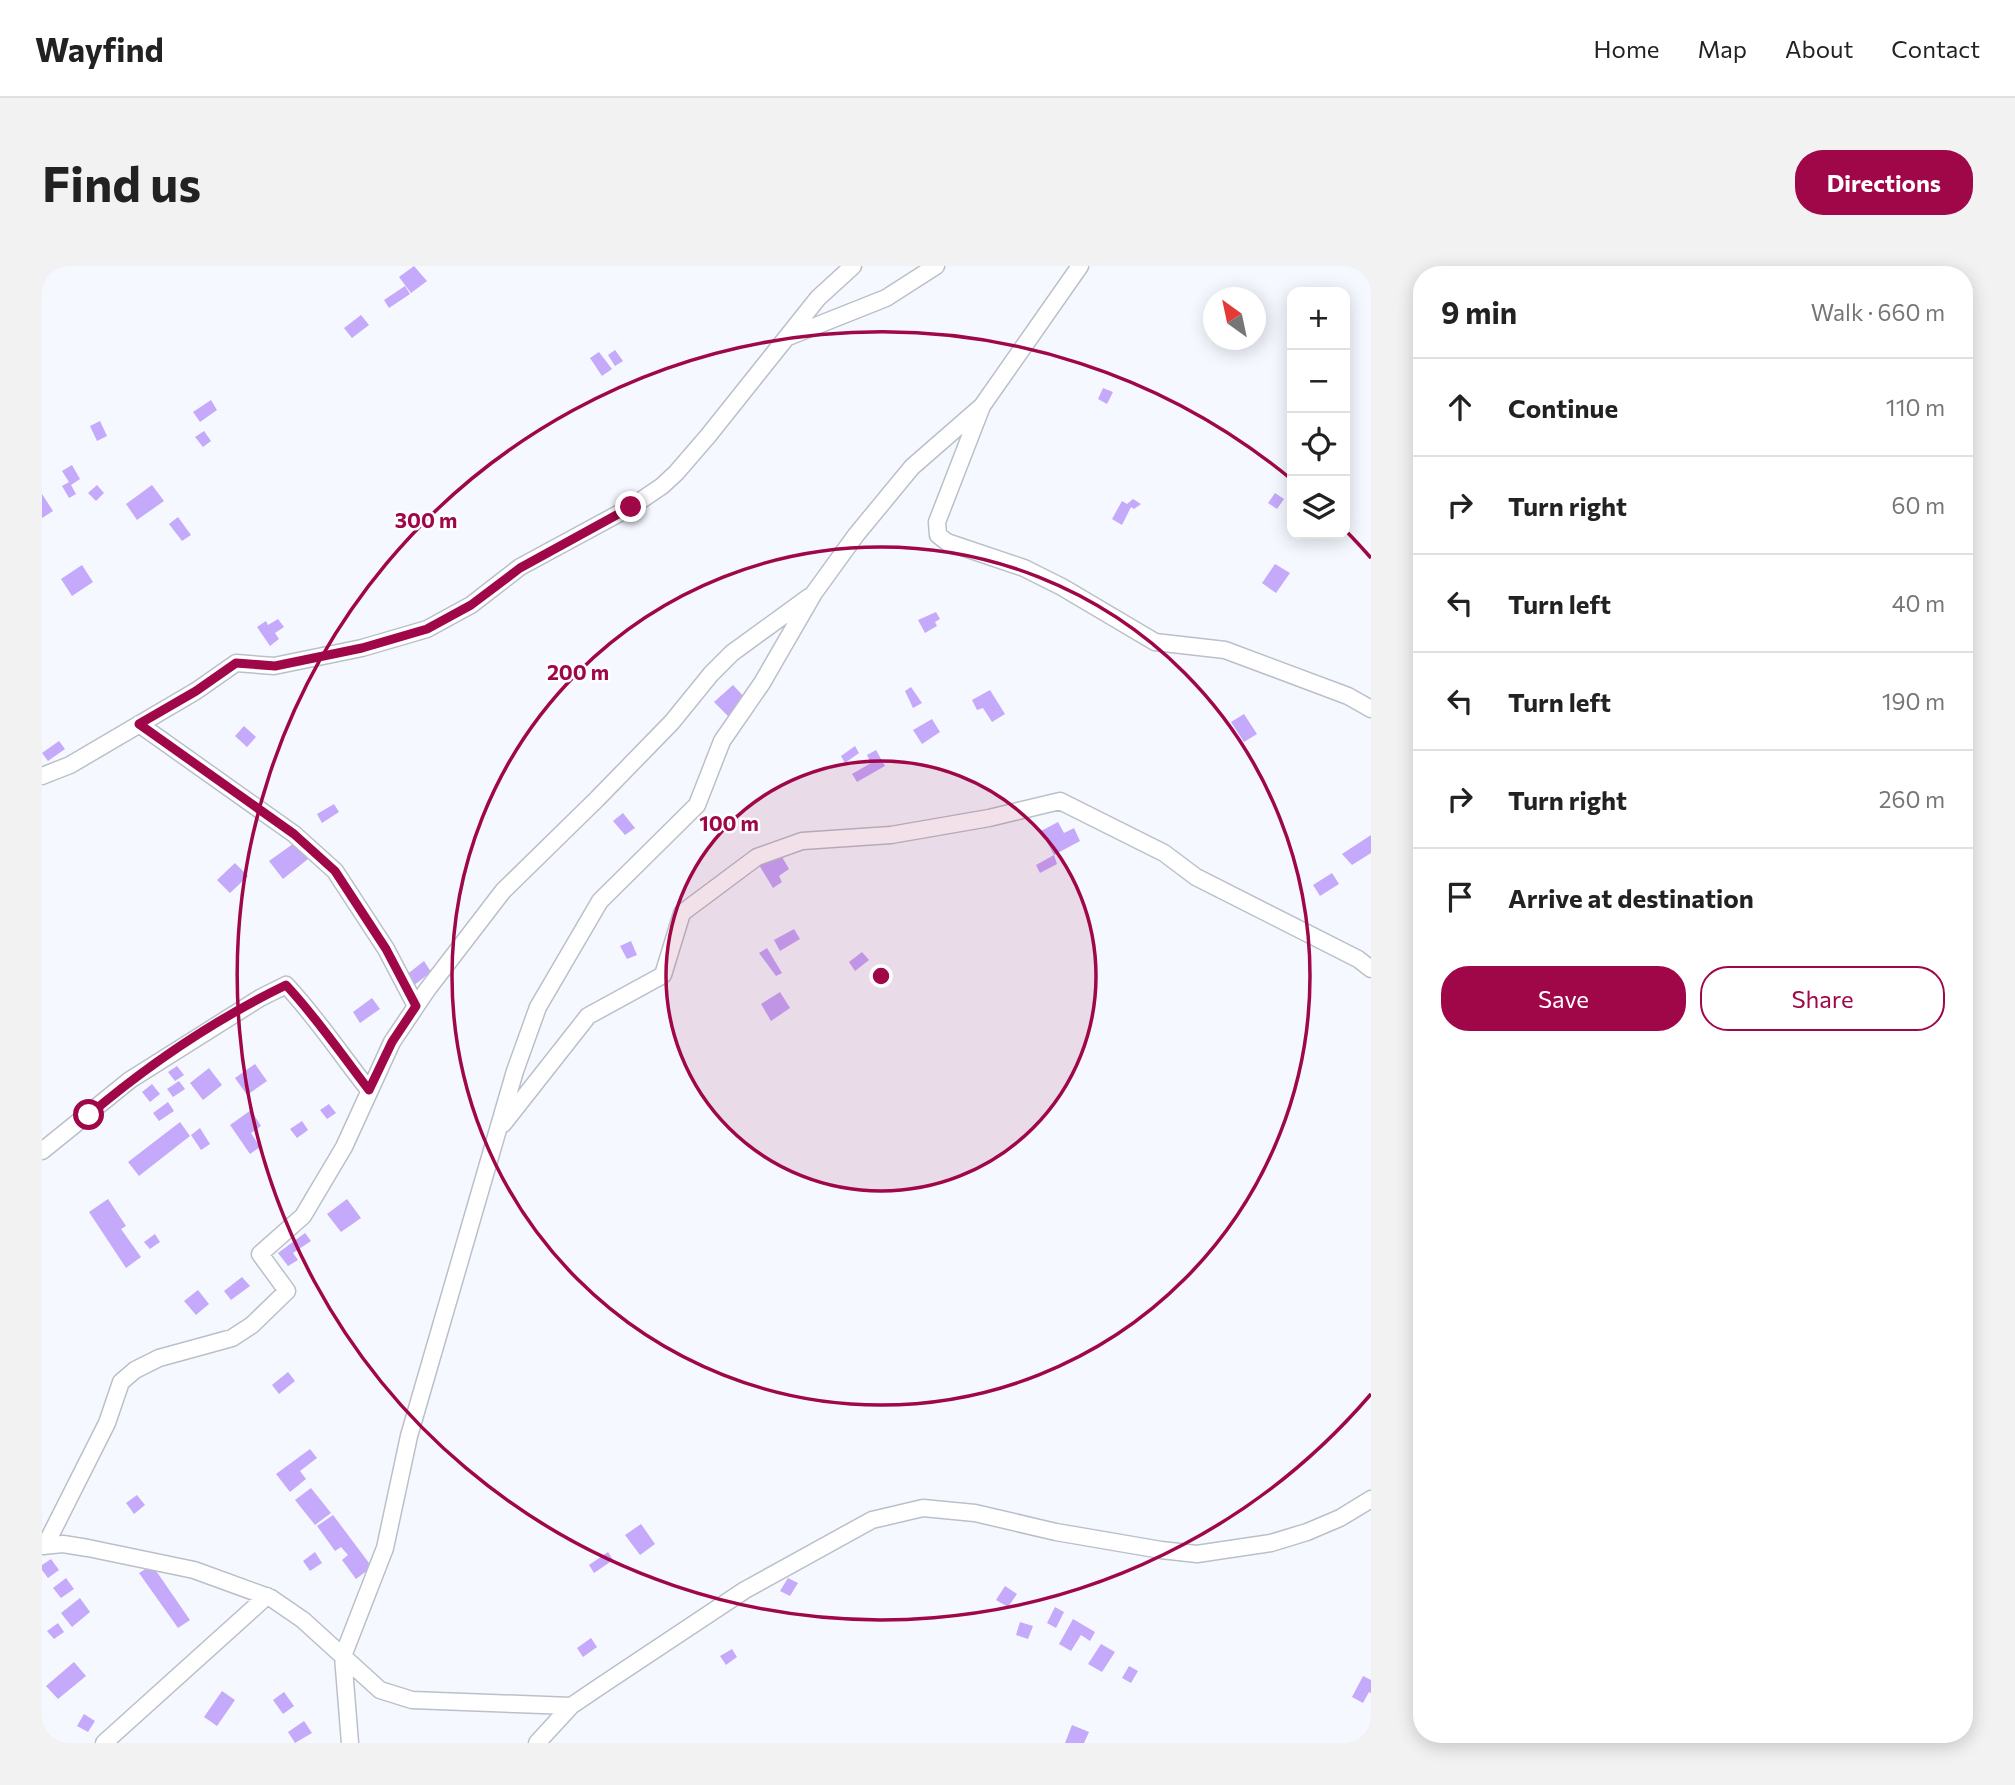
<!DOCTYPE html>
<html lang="en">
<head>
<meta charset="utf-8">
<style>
	body { margin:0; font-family:Commissioner,sans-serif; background:#f2f2f2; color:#222 }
	.controls { position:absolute; right:21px; top:21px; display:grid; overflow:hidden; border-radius:14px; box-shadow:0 4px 18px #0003 }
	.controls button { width:63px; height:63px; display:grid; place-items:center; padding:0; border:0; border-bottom:2px solid #e0e0e0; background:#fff; color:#222; font:35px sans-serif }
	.compass { position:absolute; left:1161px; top:21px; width:63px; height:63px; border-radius:50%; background:#fff; box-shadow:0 4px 18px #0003; rotate:327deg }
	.stop { position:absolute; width:21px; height:21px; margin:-16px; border:5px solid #a00749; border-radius:50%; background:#fff }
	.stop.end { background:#a00749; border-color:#fff; box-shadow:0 2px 7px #0008 }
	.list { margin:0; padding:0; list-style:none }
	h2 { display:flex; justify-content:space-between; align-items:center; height:91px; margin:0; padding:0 28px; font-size:30px }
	h2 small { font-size:23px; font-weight:400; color:#767676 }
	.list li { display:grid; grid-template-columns:46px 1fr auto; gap:21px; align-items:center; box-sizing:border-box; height:98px; padding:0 28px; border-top:2px solid #e0e0e0 }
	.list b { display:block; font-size:26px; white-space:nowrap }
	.list em { font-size:23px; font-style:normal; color:#767676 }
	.actions { display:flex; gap:14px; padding:21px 28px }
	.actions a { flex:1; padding:16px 0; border:2px solid #a00749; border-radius:28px; text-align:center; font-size:24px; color:#a00749 }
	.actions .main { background:#a00749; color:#fff }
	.icon { flex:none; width:38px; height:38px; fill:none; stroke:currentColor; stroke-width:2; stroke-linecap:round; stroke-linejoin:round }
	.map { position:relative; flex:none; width:1329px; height:1477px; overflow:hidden; border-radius:28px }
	header { display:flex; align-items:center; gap:42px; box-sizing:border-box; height:98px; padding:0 35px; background:#fff; border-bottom:2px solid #e0e0e0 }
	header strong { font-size:33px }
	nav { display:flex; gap:38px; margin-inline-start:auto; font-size:24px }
	.intro { display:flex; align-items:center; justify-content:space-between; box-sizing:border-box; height:168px; padding:0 42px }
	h1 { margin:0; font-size:49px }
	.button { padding:18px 32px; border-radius:28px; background:#a00749; color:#fff; font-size:24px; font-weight:700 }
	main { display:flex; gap:42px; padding:0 42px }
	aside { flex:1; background:#fff; border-radius:28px; box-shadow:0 4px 18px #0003 }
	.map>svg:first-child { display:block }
	.building { fill:#c5a9fb }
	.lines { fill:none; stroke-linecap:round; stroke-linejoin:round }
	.minor-casing { stroke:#bac0c9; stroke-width:19 }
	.minor { stroke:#fff; stroke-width:16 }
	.route { stroke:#a00749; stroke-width:9 }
	.ring { fill:none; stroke:#a00749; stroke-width:3.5 }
	.centre { fill:#a00749; stroke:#fff; stroke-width:3.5 }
	.ring-label { font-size:21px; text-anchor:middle; font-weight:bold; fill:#a00749; stroke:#fff; stroke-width:5; stroke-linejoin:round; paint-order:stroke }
</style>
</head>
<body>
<header>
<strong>Wayfind</strong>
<nav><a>Home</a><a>Map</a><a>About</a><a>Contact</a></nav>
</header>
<div class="intro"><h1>Find us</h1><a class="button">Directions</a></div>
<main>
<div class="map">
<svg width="1329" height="1477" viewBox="0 0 1329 1477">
	<rect width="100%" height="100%" fill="#f5f9ff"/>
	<!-- building -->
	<path class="building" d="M 372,0 L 385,15 L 369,27 L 357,11 Z
		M 363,20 L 368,28 L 347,42 L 342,34 Z
		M 319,49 L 327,59 L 310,72 L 302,62 Z
		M 573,84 L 581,95 L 573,100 L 566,89 Z
		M 557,86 L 570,103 L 560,110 L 548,92 Z
		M 1061,122 L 1071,126 L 1065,138 L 1056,133 Z
		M 169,134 L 175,144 L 158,156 L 151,146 Z
		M 58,155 L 65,170 L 55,175 L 48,160 Z
		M 162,165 L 169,175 L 161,181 L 153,171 Z
		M 30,199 L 38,213 L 29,219 L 34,228 L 27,232 L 20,220 L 27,216 L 20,205 Z
		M 55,219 L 62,227 L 54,235 L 46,227 Z
		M 110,219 L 122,235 L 95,254 L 84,238 Z
		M 1233,227 L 1242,233 L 1235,243 L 1226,237 Z
		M 0,228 L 11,245 L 0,252 Z
		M 1091,233 L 1099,238 L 1092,243 L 1089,241 L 1080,259 L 1070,253 L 1080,235 L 1085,238 Z
		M 136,251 L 149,269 L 140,275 L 127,258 Z
		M 1233,298 L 1248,307 L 1234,327 L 1220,317 Z
		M 40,299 L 51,316 L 30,330 L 19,313 Z
		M 894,346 L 898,353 L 893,356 L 895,360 L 883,367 L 876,354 Z
		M 236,353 L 242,361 L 233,367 L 237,373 L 228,380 L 215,361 L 224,355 L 226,359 Z
		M 691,419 L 704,433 L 686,450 L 672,436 Z
		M 869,421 L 880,437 L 871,442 L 863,425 Z
		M 948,424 L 963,448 L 950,456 L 941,442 L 935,444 L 930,434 Z
		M 1202,448 L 1215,468 L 1202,476 L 1189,456 Z
		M 890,453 L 898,466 L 880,478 L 871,464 Z
		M 202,460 L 214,471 L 205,481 L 193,470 Z
		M 17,475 L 23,483 L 6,495 L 0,487 Z
		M 813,480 L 817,487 L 803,497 L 799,490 Z
		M 834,484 L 843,500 L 815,516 L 810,508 L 829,497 L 825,489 Z
		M 292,538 L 297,546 L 280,557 L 275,548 Z
		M 581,547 L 593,562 L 583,569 L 571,555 Z
		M 1016,556 L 1022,567 L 1032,562 L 1038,575 L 1012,589 L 1015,598 L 998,607 L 994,599 L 1012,589 L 999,565 Z
		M 1329,569 L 1329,587 L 1310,599 L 1300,588 Z
		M 255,575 L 266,593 L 241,613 L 227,595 Z
		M 736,584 L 747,603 L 737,610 L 740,616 L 731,622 L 717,599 Z
		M 193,597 L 206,610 L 188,627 L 175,614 Z
		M 1290,607 L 1297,618 L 1278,630 L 1271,619 Z
		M 752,663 L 758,673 L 738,685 L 732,674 Z
		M 589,675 L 595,689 L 585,693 L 578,680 Z
		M 725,682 L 740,707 L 734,710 L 717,687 Z
		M 820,686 L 827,694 L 813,705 L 807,696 Z
		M 382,695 L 389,706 L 371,720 L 363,710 Z
		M 738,726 L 748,742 L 729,755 L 719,738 Z
		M 330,732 L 338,743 L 318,757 L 311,746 Z
		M 213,798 L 225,815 L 205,829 L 193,812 Z
		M 135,800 L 142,809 L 133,815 L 126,806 Z
		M 167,802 L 180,819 L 161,834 L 148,817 Z
		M 137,815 L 143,823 L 131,831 L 125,823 Z
		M 110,818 L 118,828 L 108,836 L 100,826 Z
		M 126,836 L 132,845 L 117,855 L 111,847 Z
		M 287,838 L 294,847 L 285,853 L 278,844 Z
		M 209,844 L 219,860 L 209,867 L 218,881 L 208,888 L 188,859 Z
		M 260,855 L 266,864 L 255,872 L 248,863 Z
		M 138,856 L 148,870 L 97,910 L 86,896 Z
		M 158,862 L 168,878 L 159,884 L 149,869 Z
		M 66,933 L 84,960 L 79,963 L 99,991 L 84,1002 L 47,946 Z
		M 305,933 L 319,952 L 299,966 L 285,948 Z
		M 263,967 L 269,975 L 251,987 L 256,994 L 246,1000 L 236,987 Z
		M 113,968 L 118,976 L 108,983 L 102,976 Z
		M 200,1011 L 208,1020 L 189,1034 L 182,1025 Z
		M 156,1024 L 167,1038 L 154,1049 L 142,1035 Z
		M 246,1106 L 253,1115 L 237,1128 L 230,1119 Z
		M 268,1183 L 275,1192 L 258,1205 L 264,1213 L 248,1226 L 234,1208 Z
		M 269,1222 L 289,1247 L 273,1259 L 253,1234 Z
		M 95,1229 L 103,1239 L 92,1248 L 84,1237 Z
		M 291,1249 L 330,1301 L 314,1313 L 300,1294 L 306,1289 L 299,1281 L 293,1285 L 275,1260 Z
		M 599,1258 L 613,1278 L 598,1289 L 583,1269 Z
		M 273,1286 L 280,1297 L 268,1305 L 261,1295 Z
		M 566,1286 L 571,1294 L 552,1307 L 547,1299 Z
		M 9,1293 L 17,1304 L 6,1312 L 0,1304 L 0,1299 Z
		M 110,1299 L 148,1354 L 136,1362 L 97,1307 Z
		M 24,1312 L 32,1323 L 19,1332 L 11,1322 Z
		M 746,1312 L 756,1317 L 748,1330 L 738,1325 Z
		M 963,1320 L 975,1328 L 966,1341 L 954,1334 Z
		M 38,1332 L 48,1346 L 30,1361 L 19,1347 Z
		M 1013,1341 L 1022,1346 L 1014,1362 L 1005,1357 Z
		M 1031,1353 L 1053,1366 L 1048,1375 L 1039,1369 L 1029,1385 L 1017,1378 Z
		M 978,1356 L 991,1360 L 986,1373 L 974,1369 Z
		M 16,1357 L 22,1366 L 12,1373 L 5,1365 Z
		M 549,1372 L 555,1381 L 541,1391 L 535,1382 Z
		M 1059,1378 L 1073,1386 L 1060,1406 L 1046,1398 Z
		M 690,1383 L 695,1391 L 684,1399 L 678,1390 Z
		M 32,1396 L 44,1410 L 16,1433 L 4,1420 Z
		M 1087,1400 L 1096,1405 L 1089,1417 L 1080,1412 Z
		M 1321,1410 L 1329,1414 L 1329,1427 L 1327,1426 L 1321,1437 L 1310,1431 Z
		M 180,1425 L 193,1434 L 175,1460 L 162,1451 Z
		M 242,1426 L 252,1440 L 241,1448 L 231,1434 Z
		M 42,1448 L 53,1455 L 46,1466 L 35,1460 Z
		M 262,1455 L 270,1467 L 253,1477 L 246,1466 Z
		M 1030,1459 L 1047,1466 L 1042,1477 L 1023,1477 Z"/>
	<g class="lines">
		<defs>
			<path id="minor" d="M 1038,0 L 940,140 L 895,256 L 896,269 L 905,276 L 982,302 L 1020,321 L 1113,376 L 1183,384 L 1306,430 L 1329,443
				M 746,71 L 844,32 L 894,0
				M 97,458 L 252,568 L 293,605 L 344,683 L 374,740
				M 0,510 L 28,499 L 154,425 L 194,397 L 232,400 L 320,382 L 385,363 L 429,339 L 478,301 L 589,241 L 620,220 L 634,207 L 666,170 L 776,32 L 811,0
				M 461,858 L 546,750 L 621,709 L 640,647 L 715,591 L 760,575 L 849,569 L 947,552 L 1018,535 L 1122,587 L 1154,611 L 1316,693 L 1329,703
				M 0,885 L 88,814 L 218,732 L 244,719 C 275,752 299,789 327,824
				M 0,1280 L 21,1278 L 46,1282 L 152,1304 L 229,1332 L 261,1354 L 338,1424 L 370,1434 L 529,1440
				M 3,1280 L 65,1157 L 79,1116 L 93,1104 L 117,1092 L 190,1072 L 210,1059 L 245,1025 L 218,988 L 261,950 L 302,881 L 350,776 L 385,724 L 461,625 L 555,533 L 630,456 L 669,408 L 690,387 L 767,331
				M 62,1477 L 225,1330
				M 308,1477 L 301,1390 L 343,1282 L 367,1170 L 473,805 L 496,741 L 558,635 L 655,539 L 680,475 L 720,417 L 772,327 L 814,269 L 870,201 L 940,140
				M 495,1477 L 529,1440 L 560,1419 L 703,1324 L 830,1254 L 881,1242 L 933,1247 L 1014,1266 L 1119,1284 L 1155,1288 L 1229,1277 L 1265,1266 L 1298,1252 L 1329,1233"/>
		</defs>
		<!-- minor casing -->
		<use href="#minor" class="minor-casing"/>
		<!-- minor -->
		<use href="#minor" class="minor"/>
	</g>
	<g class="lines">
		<!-- route -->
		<path class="route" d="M 47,849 C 106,799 174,753 244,719 C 275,752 299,788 327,824 L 350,776 L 374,740 L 344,683 L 293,605 L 252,568 L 97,458 L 154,425 L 194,397 L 233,400 L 320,382 L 385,363 L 429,339 L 478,302 L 589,241"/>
	</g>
	<!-- distance rings -->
	<circle cx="839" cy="710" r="215" fill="#a00749" fill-opacity=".12"/>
	<g class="ring">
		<circle cx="839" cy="710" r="215"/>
		<circle cx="839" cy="710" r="429"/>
		<path d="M1329 1128A644 644 0 1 1 1249 213M1306 267A644 644 0 0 1 1329 292"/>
	</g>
	<circle cx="839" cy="710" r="10" class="centre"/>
	<g class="ring-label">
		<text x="384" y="262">300 m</text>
		<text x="536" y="414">200 m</text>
		<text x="687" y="565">100 m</text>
	</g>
</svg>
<div class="controls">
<button>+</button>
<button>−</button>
<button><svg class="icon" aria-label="locate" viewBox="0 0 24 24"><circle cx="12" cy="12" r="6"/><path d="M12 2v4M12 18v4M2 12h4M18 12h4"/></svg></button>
<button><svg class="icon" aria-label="layers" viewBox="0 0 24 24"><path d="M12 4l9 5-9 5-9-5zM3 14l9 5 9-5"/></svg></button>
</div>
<svg class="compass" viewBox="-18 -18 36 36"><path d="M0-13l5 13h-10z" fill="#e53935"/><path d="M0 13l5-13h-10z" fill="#767676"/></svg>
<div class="stop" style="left:47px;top:849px"></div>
<div class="stop end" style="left:589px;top:241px"></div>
</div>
<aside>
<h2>9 min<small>Walk · 660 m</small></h2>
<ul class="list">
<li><svg class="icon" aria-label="ahead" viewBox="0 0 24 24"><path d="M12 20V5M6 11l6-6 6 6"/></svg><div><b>Continue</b></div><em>110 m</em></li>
<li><svg class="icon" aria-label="right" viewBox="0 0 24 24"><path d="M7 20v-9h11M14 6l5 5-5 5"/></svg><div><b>Turn right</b></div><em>60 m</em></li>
<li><svg class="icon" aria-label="left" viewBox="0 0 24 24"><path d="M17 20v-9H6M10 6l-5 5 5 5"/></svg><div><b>Turn left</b></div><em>40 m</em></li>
<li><svg class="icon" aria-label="left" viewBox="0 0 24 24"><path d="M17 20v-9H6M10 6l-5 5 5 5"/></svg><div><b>Turn left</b></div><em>190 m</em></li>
<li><svg class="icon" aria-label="right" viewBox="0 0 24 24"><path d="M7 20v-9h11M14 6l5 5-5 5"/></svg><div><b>Turn right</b></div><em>260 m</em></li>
<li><svg class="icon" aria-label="arrive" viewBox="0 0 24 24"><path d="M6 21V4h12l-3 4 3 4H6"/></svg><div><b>Arrive at destination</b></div></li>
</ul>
<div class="actions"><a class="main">Save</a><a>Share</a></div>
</aside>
</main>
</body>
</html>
